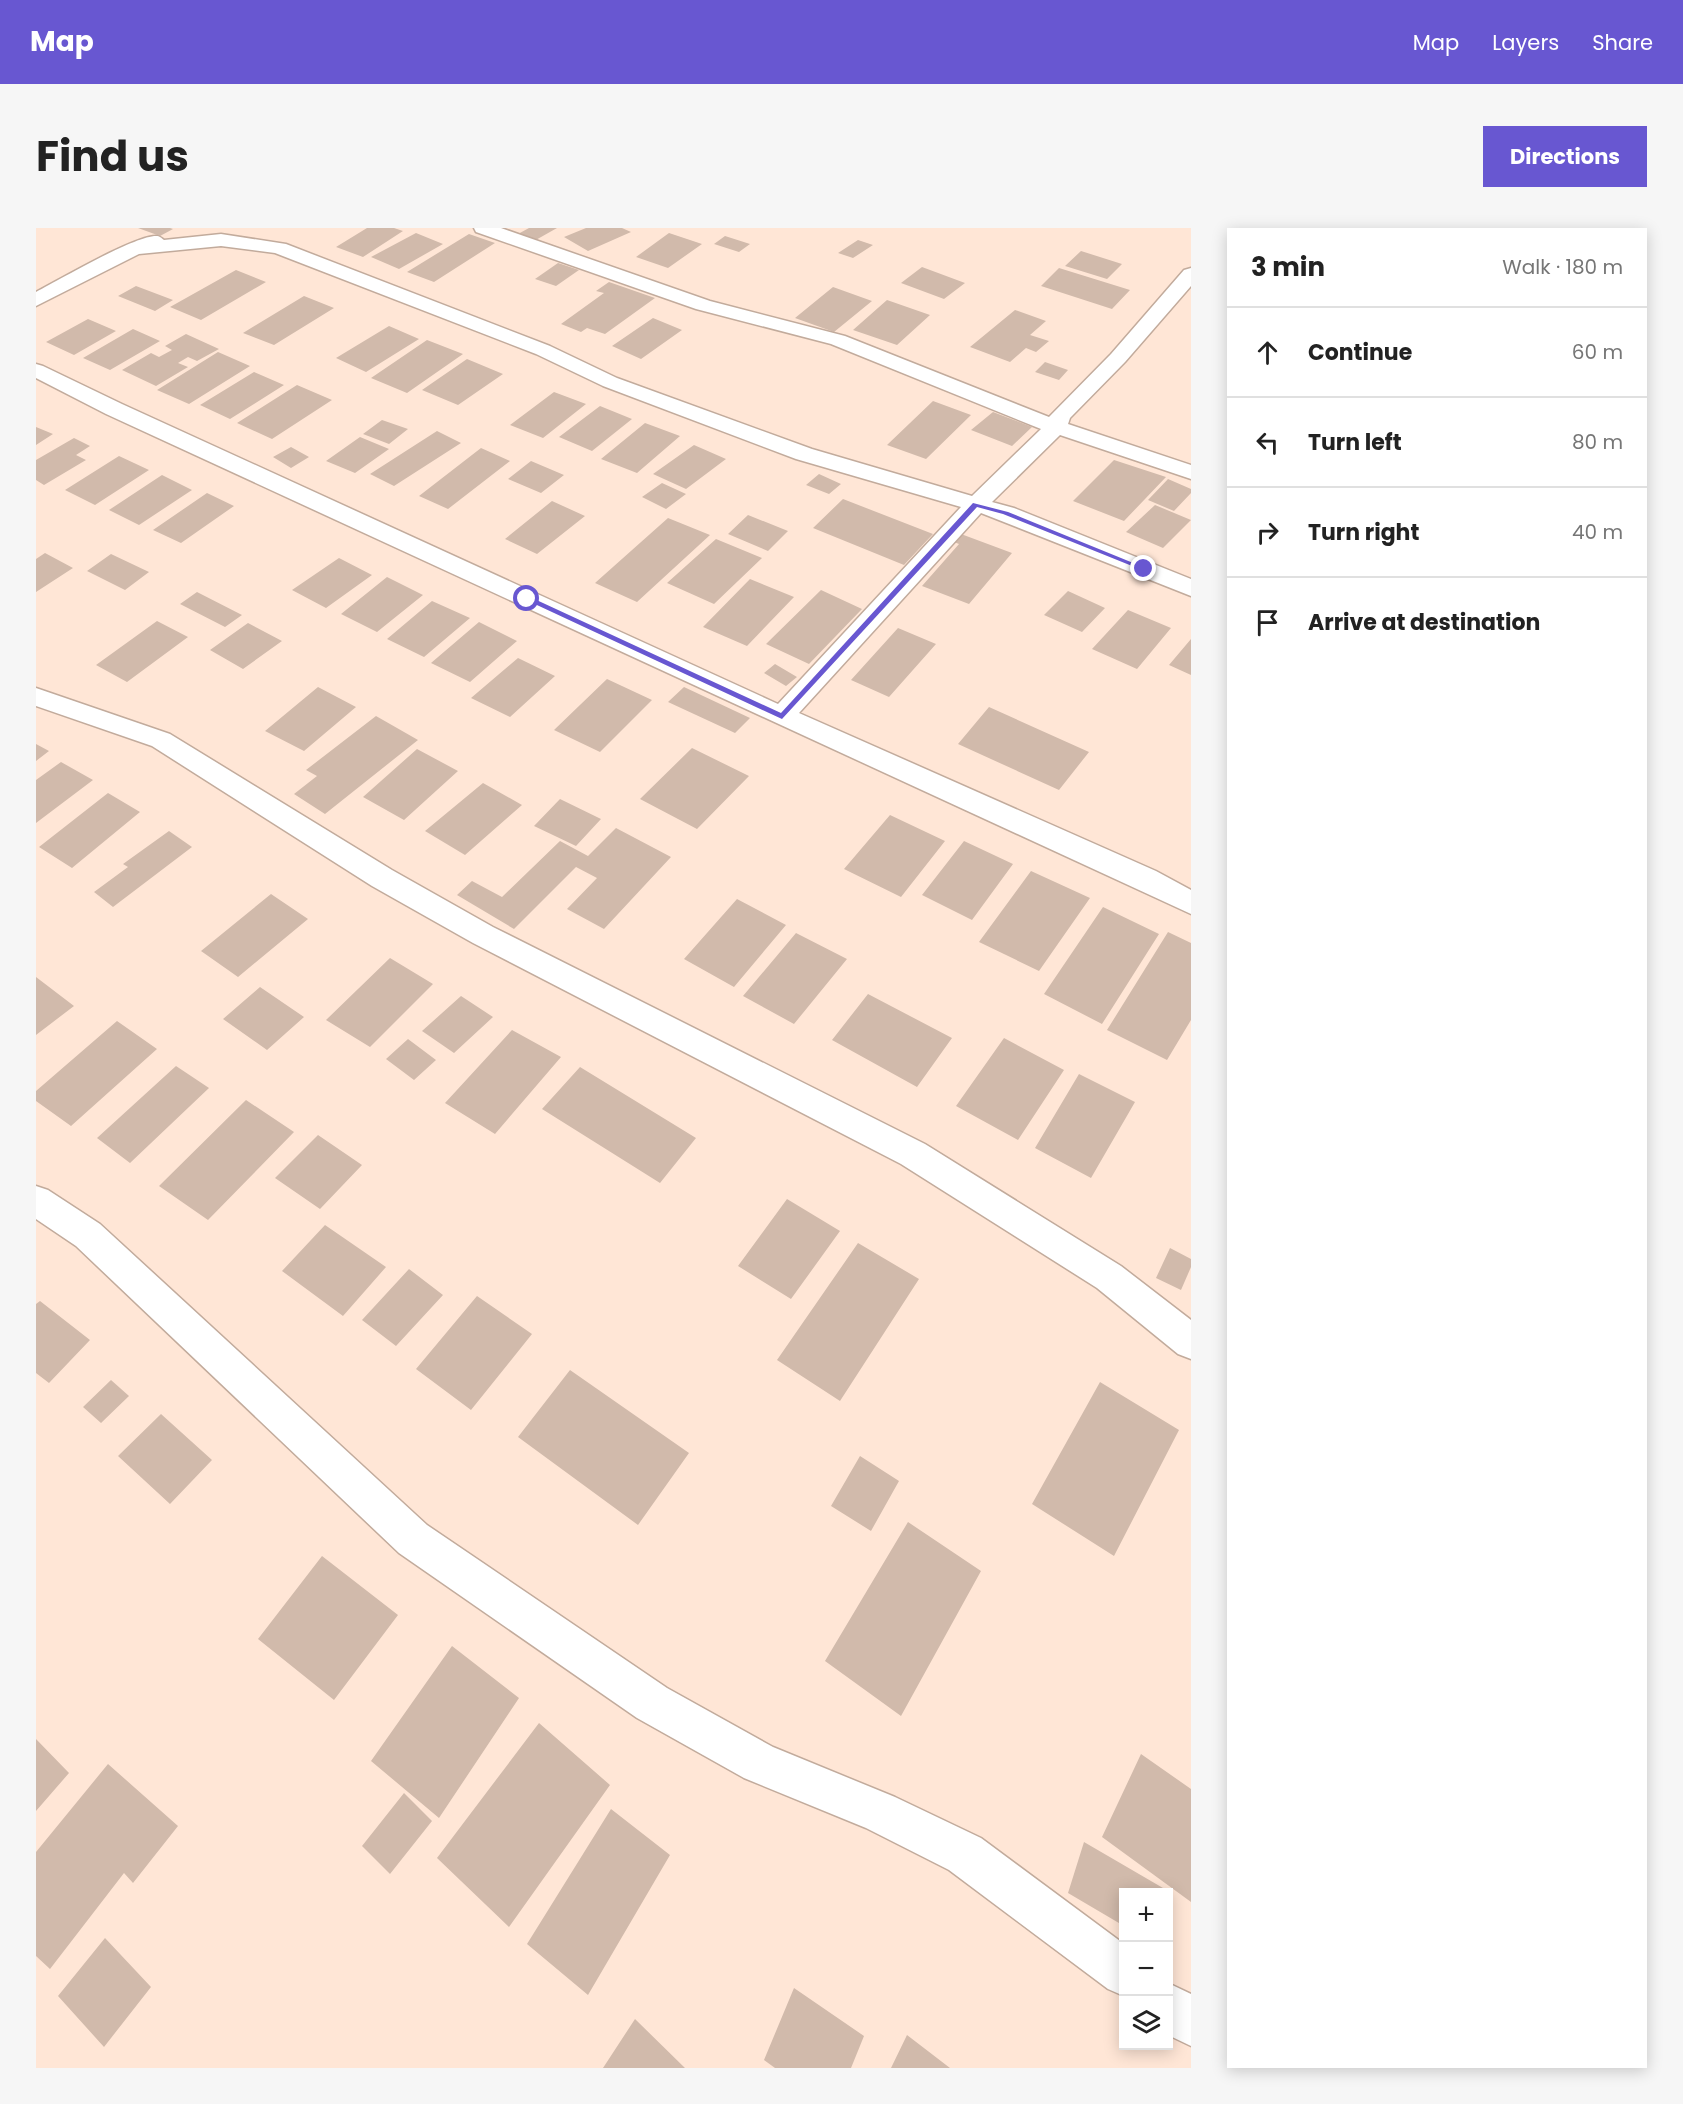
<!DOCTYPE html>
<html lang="en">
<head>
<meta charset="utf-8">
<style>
	body { margin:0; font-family:Poppins,sans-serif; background:#f6f6f6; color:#222 }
	.controls { position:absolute; right:18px; bottom:18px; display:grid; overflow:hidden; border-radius:0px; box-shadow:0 3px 15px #0003 }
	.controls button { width:54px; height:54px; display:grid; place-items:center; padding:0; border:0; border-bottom:2px solid #e0e0e0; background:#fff; color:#222; font:30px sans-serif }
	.stop { position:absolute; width:18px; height:18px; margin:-14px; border:4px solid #6857d1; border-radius:50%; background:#fff }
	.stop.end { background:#6857d1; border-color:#fff; box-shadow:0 2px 6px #0008 }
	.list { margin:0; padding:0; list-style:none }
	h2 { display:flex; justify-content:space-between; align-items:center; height:78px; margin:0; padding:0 24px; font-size:26px }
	h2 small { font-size:20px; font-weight:400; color:#767676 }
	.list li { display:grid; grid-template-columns:39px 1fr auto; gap:18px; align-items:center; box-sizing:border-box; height:90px; padding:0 24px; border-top:2px solid #e0e0e0 }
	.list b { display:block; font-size:22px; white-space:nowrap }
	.list em { font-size:20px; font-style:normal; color:#767676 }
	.icon { flex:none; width:33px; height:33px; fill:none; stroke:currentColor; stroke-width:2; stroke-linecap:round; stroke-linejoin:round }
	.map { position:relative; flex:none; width:1155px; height:1840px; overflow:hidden; border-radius:0px }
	header { display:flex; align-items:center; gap:36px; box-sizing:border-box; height:84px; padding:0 30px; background:#6857d1; color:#fff }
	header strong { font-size:28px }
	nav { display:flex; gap:33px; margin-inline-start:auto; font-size:21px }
	.intro { display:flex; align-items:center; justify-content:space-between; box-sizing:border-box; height:144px; padding:0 36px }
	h1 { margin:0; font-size:42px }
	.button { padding:15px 27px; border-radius:0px; background:#6857d1; color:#fff; font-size:21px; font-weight:700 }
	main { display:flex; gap:36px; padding:0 36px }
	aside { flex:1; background:#fff; border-radius:0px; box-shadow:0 3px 15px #0003 }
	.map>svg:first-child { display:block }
	.building { fill:#d1baab }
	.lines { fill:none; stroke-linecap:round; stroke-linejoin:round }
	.minor-casing { stroke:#c2ab9c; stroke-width:3 }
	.minor { fill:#fff; fill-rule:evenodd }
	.route { fill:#6857d1 }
</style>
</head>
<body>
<header>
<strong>Map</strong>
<nav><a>Map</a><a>Layers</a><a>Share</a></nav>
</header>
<div class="intro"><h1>Find us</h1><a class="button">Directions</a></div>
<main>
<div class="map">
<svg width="1155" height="1840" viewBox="0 0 1155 1840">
	<rect width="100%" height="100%" fill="#ffe6d6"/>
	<!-- building -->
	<path class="building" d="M 102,0 L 134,0 L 137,1 L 124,8 Z
		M 331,0 L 358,0 L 367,3 L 327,29 L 300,19 Z
		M 493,0 L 521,0 L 498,13 L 482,6 Z
		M 550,0 L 586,0 L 595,4 L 552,23 L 528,9 Z
		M 380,5 L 407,16 L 363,41 L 335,29 Z
		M 633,5 L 666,16 L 632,40 L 600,29 Z
		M 433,6 L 459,15 L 398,54 L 371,44 Z
		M 689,8 L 714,16 L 703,24 L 678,16 Z
		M 822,12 L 837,17 L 817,30 L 802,25 Z
		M 1045,23 L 1086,36 L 1071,51 L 1029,38 Z
		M 522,35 L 543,42 L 520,58 L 499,51 Z
		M 886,39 L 929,55 L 908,71 L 865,55 Z
		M 1023,40 L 1094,62 L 1076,81 L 1005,58 Z
		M 200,42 L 230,54 L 165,92 L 134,79 Z
		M 573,54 L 619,70 L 569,106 L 551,100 L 545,104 L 525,96 L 568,65 L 560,63 Z
		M 100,58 L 137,72 L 119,83 L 82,68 Z
		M 797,59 L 836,73 L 798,104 L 759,90 Z
		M 268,68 L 298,80 L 238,117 L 207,105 Z
		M 851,72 L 894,87 L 861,117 L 817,102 Z
		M 979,82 L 1010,93 L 994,107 L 1013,113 L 1000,124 L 990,120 L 974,134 L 934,119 Z
		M 617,90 L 646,102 L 605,131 L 576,118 Z
		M 52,91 L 80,103 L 38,127 L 10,114 Z
		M 353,98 L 383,111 L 330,144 L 300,130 Z
		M 97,101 L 124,113 L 74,142 L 47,130 Z
		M 150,106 L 183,121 L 161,133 L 152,129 L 142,135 L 152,139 L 120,158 L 86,142 L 115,125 L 123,129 L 136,122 L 129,118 Z
		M 391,112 L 427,126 L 371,165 L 335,150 Z
		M 182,124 L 214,138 L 153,176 L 121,162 Z
		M 431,131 L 467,146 L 422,177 L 386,162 Z
		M 1009,134 L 1032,142 L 1023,152 L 999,144 Z
		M 218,144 L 248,157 L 194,191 L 164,177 Z
		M 261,157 L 296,172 L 236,211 L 201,195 Z
		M 518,164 L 550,176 L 507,210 L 474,197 Z
		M 897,173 L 935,187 L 890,231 L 851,217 Z
		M 564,178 L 596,191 L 556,223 L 523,209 Z
		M 957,184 L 996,199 L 976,218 L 935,202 Z
		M 346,192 L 372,201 L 353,216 L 327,206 Z
		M 609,195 L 644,208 L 601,245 L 565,231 Z
		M 0,199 L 17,206 L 0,217 Z
		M 401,203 L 425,215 L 358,258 L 334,246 Z
		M 324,209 L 353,221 L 319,245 L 290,233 Z
		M 38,210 L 54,218 L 40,227 L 50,232 L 8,257 L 0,252 L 0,232 Z
		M 658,217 L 690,231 L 650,261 L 617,246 Z
		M 255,219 L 273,229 L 255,240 L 237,229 Z
		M 445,220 L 474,233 L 412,281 L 383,268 Z
		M 83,228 L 113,242 L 59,277 L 29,262 Z
		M 1078,232 L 1130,249 L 1088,293 L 1037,273 Z
		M 495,233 L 528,247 L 505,265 L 472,251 Z
		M 783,246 L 805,256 L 793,266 L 770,257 Z
		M 126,247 L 156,262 L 103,297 L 73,282 Z
		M 1132,251 L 1155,261 L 1155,265 L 1138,283 L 1112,272 Z
		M 626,255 L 650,266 L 630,281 L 606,269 Z
		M 171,265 L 198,278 L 145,315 L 117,302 Z
		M 807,271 L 897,306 L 868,337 L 777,300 Z
		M 516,273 L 549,288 L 501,326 L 469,311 Z
		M 1119,277 L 1155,292 L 1127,320 L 1090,304 Z
		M 712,287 L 752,303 L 732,323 L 692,306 Z
		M 632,290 L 674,307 L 601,374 L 559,355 Z
		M 925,306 L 976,325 L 933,376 L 886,358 L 923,316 L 918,314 Z
		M 680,311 L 726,330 L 678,376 L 631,355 Z
		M 9,325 L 37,340 L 0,364 L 0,331 Z
		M 75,326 L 113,344 L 89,362 L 51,343 Z
		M 303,330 L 336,347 L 290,380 L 256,362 Z
		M 351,349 L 387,367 L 341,404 L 305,386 Z
		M 714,351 L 758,369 L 711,418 L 667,399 Z
		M 785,362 L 826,381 L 773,436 L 730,416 Z
		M 1032,363 L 1069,380 L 1046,404 L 1008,387 Z
		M 161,364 L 206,387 L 189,399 L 144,376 Z
		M 396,373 L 434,390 L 388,429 L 351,411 Z
		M 1092,382 L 1135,400 L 1101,441 L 1056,421 Z
		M 121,393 L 152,409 L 91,454 L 60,437 Z
		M 443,394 L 481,413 L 434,454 L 395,435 Z
		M 212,395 L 246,413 L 207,441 L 174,422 Z
		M 862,400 L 900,416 L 853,469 L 815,452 Z
		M 1155,411 L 1155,447 L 1133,437 Z
		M 482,430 L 519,448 L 474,489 L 435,470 Z
		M 739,436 L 761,449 L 750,458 L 728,445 Z
		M 571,451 L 616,472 L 564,524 L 518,502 Z
		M 282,459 L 320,479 L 268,523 L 229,503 Z
		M 648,459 L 714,490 L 699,505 L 632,474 Z
		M 953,479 L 1053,524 L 1023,562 L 922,516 Z
		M 340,488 L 382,512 L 289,586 L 258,566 L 281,548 L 270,542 Z
		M 0,516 L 13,523 L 0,533 Z
		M 656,520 L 713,548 L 661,601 L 604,571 Z
		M 381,521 L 422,543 L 368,592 L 327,569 Z
		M 25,534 L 57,552 L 0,595 L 0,552 Z
		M 447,555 L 486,577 L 429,627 L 389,603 Z
		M 72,565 L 104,584 L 36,640 L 3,619 Z
		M 524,571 L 565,591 L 540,618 L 498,598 Z
		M 854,587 L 909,613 L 865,669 L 808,641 Z
		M 580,600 L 635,629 L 568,701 L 531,681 L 561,650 L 540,639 L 478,701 L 421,667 L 436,653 L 466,669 L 524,613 L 552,628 Z
		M 133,603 L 156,619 L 77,679 L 58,664 L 92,639 L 87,636 Z
		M 928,613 L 977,636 L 936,692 L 886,667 Z
		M 995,643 L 1054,670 L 1003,743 L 943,714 Z
		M 235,666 L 272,691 L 202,749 L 165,723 Z
		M 701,671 L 750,697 L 698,759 L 648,731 Z
		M 1067,679 L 1123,706 L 1066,796 L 1008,766 Z
		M 1132,704 L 1155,715 L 1155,792 L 1131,832 L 1071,802 Z
		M 760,705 L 811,731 L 758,796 L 707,768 Z
		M 354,730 L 397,756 L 334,819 L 290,792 Z
		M 0,749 L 38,778 L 0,807 Z
		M 224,759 L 268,789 L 231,822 L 187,791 Z
		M 832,766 L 916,810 L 881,859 L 796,812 Z
		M 425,768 L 457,789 L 418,825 L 386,803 Z
		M 81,793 L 121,821 L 35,898 L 0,873 L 0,863 Z
		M 476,802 L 525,829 L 459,906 L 409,875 Z
		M 968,810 L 1028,842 L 982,912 L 920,878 Z
		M 372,811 L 400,832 L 378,852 L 350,831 Z
		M 140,838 L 173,860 L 94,935 L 61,910 Z
		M 544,839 L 660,910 L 624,955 L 506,881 Z
		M 1043,846 L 1099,874 L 1055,950 L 999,920 Z
		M 210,872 L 258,904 L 172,992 L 123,958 Z
		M 282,907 L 326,937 L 284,981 L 239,950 Z
		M 751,971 L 804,1003 L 755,1071 L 702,1038 Z
		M 289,997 L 350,1039 L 307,1088 L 246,1043 Z
		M 822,1015 L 883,1051 L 804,1173 L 741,1132 Z
		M 1134,1020 L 1155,1031 L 1155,1039 L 1145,1062 L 1120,1050 Z
		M 373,1041 L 407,1067 L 360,1118 L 326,1092 Z
		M 441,1068 L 496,1106 L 435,1182 L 380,1141 Z
		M 4,1073 L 54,1112 L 13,1155 L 0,1145 L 0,1076 Z
		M 534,1142 L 653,1225 L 602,1297 L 482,1209 Z
		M 75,1152 L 93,1168 L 65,1195 L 47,1179 Z
		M 1064,1154 L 1143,1202 L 1078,1328 L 996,1276 Z
		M 125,1186 L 176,1232 L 134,1276 L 82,1228 Z
		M 824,1228 L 863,1253 L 835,1303 L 795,1278 Z
		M 872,1294 L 945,1343 L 865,1488 L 789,1433 Z
		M 286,1328 L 362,1387 L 298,1472 L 222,1411 Z
		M 416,1418 L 483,1470 L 403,1590 L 335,1533 Z
		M 503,1495 L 574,1557 L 473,1699 L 401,1630 Z
		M 0,1511 L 33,1545 L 0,1583 Z
		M 1105,1526 L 1155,1561 L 1155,1674 L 1066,1609 Z
		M 72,1536 L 142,1598 L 97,1655 L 88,1645 L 14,1741 L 0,1728 L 0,1624 Z
		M 368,1565 L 396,1593 L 354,1646 L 326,1618 Z
		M 575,1581 L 634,1627 L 552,1767 L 491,1716 Z
		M 1048,1614 L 1127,1660 L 1125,1664 L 1088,1664 L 1088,1698 L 1032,1665 Z
		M 69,1710 L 115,1759 L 68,1819 L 22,1768 Z
		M 758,1760 L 828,1808 L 815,1840 L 739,1840 L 728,1832 Z
		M 599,1791 L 649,1840 L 567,1840 Z
		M 871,1807 L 914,1840 L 855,1840 Z"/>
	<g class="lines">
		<defs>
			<path id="minor" d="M 438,0 L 465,0 L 674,73 L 809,108 L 1013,189 L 1075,126 L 1148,42 L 1155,40 L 1155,58 L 1089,134 L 1034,190 L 1032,196 L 1155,237 L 1155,251 L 1024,207 L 956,274 L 978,280 L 1155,351 L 1155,368 L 945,285 L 763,485 L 1120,643 L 1155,662 L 1155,686 L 70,186 L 0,150 L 0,136 L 7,138 L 86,176 L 742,476 L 925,279 L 760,231 L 567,158 L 500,126 L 239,25 L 185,18 L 103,26 L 0,78 L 0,64 C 23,52 98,8 120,8 C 124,8 125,10 128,12 L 185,6 L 250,16 L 514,118 L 581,150 L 776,221 L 936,268 L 1005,201 L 795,116 L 660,81 L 440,4 Z
				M 0,460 L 134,506 L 356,642 L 457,699 L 889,916 L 1085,1038 L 1155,1092 L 1155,1131 L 1142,1126 L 1061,1060 L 865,936 L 437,715 L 336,658 L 116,518 L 0,478 Z
				M 0,958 L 12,962 L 64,996 L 391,1297 L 631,1460 L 737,1519 L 859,1569 L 945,1610 L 1088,1716 L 1088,1768 L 1072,1761 L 913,1642 L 830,1600 L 708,1550 L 601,1490 L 363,1325 L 40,1018 L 0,991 Z
				M 1132,1755 L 1155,1766 L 1155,1818 L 1132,1807 Z"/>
		</defs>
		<!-- minor casing -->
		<use href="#minor" class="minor-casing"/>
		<!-- minor -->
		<use href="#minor" class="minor"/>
	</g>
	<!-- route -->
	<path class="route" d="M 937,275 L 972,284 L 1112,341 L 1106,342 L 967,286 L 941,279 L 746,491 L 488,371 L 494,369 L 745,485 Z"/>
</svg>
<div class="controls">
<button>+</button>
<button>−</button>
<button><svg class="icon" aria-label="layers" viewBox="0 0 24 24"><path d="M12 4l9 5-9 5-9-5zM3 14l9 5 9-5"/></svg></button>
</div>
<div class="stop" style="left:491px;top:371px"></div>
<div class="stop end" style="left:1108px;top:341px"></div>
</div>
<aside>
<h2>3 min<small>Walk · 180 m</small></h2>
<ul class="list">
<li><svg class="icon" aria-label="ahead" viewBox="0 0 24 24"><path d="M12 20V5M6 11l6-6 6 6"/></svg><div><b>Continue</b></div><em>60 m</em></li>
<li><svg class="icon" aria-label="left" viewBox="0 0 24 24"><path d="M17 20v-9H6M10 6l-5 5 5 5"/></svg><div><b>Turn left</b></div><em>80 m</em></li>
<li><svg class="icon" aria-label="right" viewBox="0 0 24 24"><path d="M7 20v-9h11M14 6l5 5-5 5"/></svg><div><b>Turn right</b></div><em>40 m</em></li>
<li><svg class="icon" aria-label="arrive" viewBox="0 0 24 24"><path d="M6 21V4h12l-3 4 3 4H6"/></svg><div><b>Arrive at destination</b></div></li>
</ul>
</aside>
</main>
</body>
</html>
